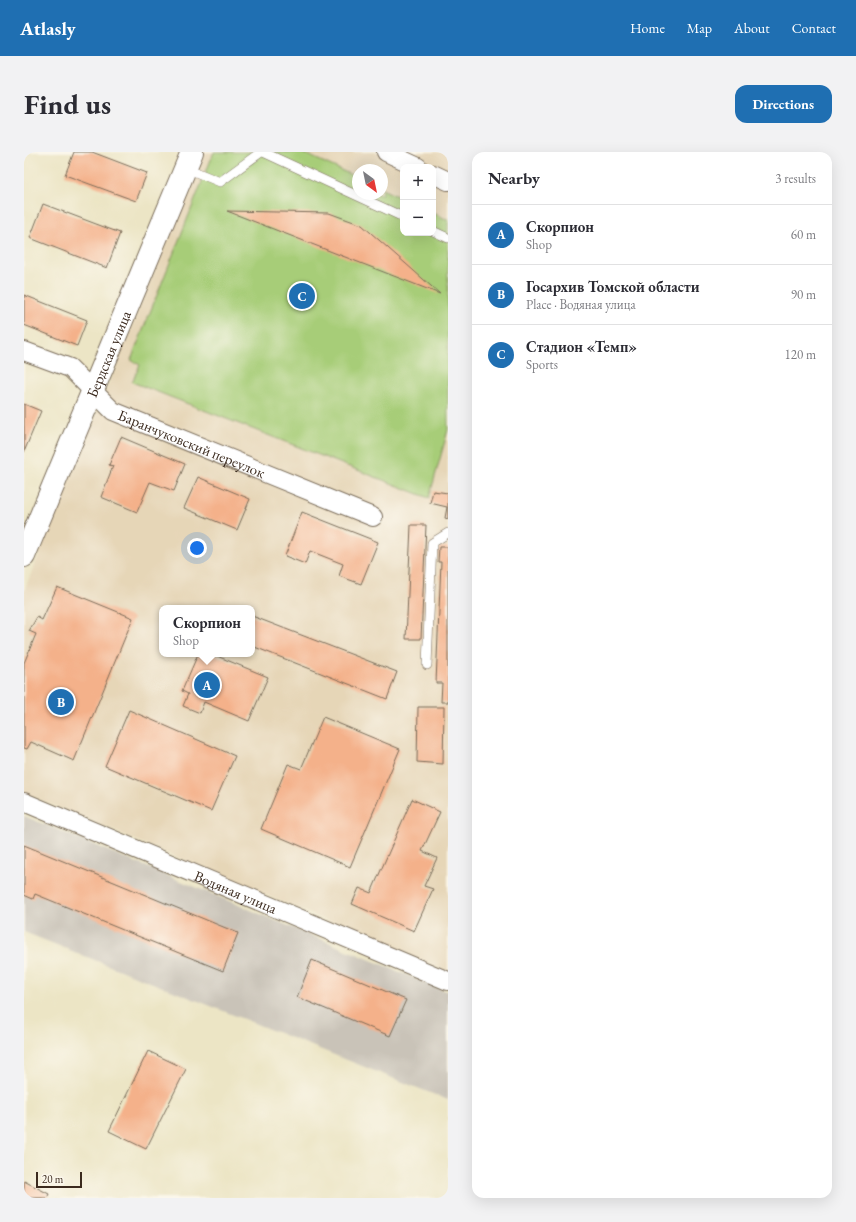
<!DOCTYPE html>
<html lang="en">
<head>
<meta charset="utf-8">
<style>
	body { margin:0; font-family:"EB Garamond",serif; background:#f2f2f3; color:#2b2b33 }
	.controls { position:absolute; right:12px; top:12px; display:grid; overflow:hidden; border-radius:8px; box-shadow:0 4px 16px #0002 }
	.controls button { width:36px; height:36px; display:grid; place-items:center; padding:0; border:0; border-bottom:1px solid #e1e1e2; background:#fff; color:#2b2b33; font:20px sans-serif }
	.compass { position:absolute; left:328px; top:12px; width:36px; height:36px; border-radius:50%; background:#fff; box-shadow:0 4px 16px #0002; rotate:147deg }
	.scale { position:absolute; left:12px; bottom:10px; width:46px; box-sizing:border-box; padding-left:4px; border:2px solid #3b2a1e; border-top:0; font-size:11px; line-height:14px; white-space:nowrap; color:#3b2a1e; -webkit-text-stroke:3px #fbf7ec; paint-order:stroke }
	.you { position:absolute; left:173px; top:396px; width:14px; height:14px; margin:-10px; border:3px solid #fff; border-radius:50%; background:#1a73e8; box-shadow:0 0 0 6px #1a73e833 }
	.badge { display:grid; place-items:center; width:26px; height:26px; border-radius:50%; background:#1f6fb2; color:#fff; font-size:13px; font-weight:700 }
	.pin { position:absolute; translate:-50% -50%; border:2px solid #fff; box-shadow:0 1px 4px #0006 }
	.popup { position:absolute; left:135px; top:453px; width:96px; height:52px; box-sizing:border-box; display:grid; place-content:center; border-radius:8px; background:#fff; filter:drop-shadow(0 1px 3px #0005); font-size:13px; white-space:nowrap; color:#7c7c81 }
	.popup b { font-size:15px; color:#2b2b33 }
	.popup::after { content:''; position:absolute; left:50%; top:100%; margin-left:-8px; border:8px solid transparent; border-top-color:#fff }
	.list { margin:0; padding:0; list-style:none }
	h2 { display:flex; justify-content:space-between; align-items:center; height:52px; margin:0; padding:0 16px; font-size:17px }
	h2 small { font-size:13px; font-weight:400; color:#7c7c81 }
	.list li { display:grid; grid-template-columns:26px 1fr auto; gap:12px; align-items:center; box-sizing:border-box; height:60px; padding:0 16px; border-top:1px solid #e1e1e2 }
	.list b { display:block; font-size:15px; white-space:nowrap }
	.list p { margin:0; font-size:13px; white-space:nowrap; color:#7c7c81 }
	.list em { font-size:13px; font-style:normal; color:#7c7c81 }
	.map { position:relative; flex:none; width:424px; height:1046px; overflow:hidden; border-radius:12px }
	header { display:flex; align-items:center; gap:24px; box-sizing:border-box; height:56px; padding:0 20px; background:#1f6fb2; color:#fff }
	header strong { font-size:19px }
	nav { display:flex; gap:22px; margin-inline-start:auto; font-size:14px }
	.intro { display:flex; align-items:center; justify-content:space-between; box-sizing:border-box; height:96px; padding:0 24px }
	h1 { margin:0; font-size:28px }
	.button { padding:10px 18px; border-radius:12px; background:#1f6fb2; color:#fff; font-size:14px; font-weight:700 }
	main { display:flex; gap:24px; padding:0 24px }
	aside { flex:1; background:#fff; border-radius:12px; box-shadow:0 4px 16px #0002 }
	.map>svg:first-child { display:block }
	.built { fill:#e6d6b7; fill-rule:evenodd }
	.industrial { fill:#c9c3b8 }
	.green { fill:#a7cd78; stroke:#717c4b }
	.building { fill:#f4b18a }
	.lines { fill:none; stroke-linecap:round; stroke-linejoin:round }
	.lane-casing { stroke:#796b58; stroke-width:10 }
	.street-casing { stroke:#796b58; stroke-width:20 }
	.secondary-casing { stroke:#796b58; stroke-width:24 }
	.lane { stroke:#fff; stroke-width:9 }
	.street { stroke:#fff; stroke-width:18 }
	.secondary { stroke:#fff; stroke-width:22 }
	.labels { text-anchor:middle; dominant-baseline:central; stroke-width:3; stroke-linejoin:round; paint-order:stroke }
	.street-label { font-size:15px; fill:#3b2a1e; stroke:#fbf7ec }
</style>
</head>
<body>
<header>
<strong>Atlasly</strong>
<nav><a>Home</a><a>Map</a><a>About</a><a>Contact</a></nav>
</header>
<div class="intro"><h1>Find us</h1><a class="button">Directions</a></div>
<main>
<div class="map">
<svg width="424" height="1046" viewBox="0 0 424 1046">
	<rect width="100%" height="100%" fill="#fbf7ec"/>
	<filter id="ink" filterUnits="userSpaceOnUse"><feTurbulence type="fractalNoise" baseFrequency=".025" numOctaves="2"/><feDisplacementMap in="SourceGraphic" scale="8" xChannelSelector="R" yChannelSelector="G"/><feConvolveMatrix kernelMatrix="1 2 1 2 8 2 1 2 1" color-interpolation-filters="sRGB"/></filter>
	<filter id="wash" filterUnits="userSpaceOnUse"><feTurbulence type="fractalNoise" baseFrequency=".012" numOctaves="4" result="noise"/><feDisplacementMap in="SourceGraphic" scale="16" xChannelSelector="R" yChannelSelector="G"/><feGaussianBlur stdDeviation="0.9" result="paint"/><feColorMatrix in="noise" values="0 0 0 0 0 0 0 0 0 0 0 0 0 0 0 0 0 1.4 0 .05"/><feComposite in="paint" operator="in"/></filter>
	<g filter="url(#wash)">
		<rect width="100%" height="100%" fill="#ece5c5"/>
		<!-- built -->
		<path class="built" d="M 179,0 L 424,0 L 424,820 L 0,641 L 0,439 ZM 379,15 L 409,15 L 409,81 L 379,81 ZM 334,18 L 358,18 L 358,42 L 334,42 ZM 138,456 L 228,456 L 228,502 L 138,502 Z"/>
		<!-- industrial -->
		<path class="industrial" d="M 0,664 L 424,840 L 424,948 L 0,780 Z"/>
		<!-- green -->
		<path class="green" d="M 190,0 L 277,0 L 334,26 L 334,42 L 358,42 L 358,37 L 379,47 L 379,81 L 409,81 L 409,61 L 424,68 L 424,278 L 405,346 L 108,230 L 116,213 L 107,208 Z"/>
		<g id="blocks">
			<!-- building -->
			<path class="building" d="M 50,0 L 68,0 L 123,21 L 112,49 L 41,23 Z
				M 19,52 L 96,81 L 83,116 L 6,86 Z
				M 203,59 L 305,61 L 338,73 L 416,142 Z
				M 0,143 L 63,168 L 53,194 L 0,173 Z
				M 0,252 L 17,259 L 0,300 Z
				M 97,285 L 161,312 L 150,339 L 126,330 L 113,360 L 77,345 L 89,314 L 85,313 Z
				M 174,325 L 226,347 L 213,378 L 160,356 Z
				M 409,339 L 424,341 L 424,367 L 421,366 L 423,355 L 406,351 Z
				M 278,360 L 354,390 L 337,432 L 315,424 L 319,412 L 286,399 L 281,412 L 261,404 Z
				M 387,373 L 402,373 L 397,487 L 382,487 Z
				M 415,395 L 424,395 L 424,550 L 417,550 L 418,531 L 412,531 L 417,410 L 414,410 Z
				M 33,435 L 109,466 L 50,609 L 7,590 L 3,597 L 0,596 L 0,511 L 12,482 L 5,479 L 13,465 L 18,468 Z
				M 228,464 L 373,520 L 363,547 L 228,494 Z
				M 174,502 L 188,502 L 244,525 L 225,569 L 180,550 L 176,561 L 159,554 L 164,542 L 158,539 Z
				M 394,555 L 420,555 L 419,612 L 393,610 Z
				M 105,558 L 211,604 L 187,659 L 81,614 Z
				M 299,565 L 376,597 L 326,715 L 237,677 L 264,612 L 277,617 Z
				M 388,647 L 416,660 L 398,699 L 413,706 L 400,734 L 409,737 L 390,779 L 328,752 L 335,736 L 347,741 Z
				M 0,693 L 214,781 L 199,819 L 11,742 L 9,747 L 0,743 Z
				M 288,808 L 382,848 L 366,884 L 273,845 Z
				M 124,899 L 162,917 L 122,997 L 85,979 Z
				M 0,1029 L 25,1042 L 23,1046 L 0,1046 Z"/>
		</g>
	</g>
	<g filter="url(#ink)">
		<use href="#blocks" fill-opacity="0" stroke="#796b58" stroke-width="1"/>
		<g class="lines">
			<defs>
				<path id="lane" d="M 239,0 L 379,65
					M 162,16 L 196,30 L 237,0
					M 409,79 L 424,86
					M 403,513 L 408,391 L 424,381"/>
				<g id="street">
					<path d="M 362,0 L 394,15"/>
					<path d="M 409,22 L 424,29"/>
					<path id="s1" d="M 0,199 L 46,216 L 89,259 L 349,365"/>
					<path id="s2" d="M 0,650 L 424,829"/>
				</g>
				<g id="secondary">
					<path id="s3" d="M 0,404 L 168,0"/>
				</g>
			</defs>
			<!-- lane casing -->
			<use href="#lane" class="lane-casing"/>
			<!-- street casing -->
			<use href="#street" class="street-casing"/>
			<!-- secondary casing -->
			<use href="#secondary" class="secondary-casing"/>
			<!-- lane -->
			<use href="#lane" class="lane"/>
			<!-- street -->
			<use href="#street" class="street"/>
			<!-- secondary -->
			<use href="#secondary" class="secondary"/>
		</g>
	</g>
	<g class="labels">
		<!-- street labels -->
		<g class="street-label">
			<text stroke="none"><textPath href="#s3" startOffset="219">Бердская улица</textPath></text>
			<text stroke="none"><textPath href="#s1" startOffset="195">Баранчуковский переулок</textPath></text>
			<text stroke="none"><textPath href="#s2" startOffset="230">Водяная улица</textPath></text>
		</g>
	</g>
</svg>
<div class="controls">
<button>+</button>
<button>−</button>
</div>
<svg class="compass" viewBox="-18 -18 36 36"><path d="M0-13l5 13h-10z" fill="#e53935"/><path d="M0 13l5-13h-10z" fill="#7c7c81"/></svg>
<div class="scale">20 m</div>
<div class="you"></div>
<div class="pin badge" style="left:183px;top:533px">A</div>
<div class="popup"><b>Скорпион</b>Shop</div>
<div class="pin badge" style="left:37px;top:550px">B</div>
<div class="pin badge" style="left:278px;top:144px">C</div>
</div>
<aside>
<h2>Nearby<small>3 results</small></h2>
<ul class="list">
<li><span class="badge">A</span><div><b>Скорпион</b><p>Shop</p></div><em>60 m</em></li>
<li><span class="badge">B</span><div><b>Госархив Томской области</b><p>Place · Водяная улица</p></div><em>90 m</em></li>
<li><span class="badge">C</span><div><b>Стадион «Темп»</b><p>Sports</p></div><em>120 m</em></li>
</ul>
</aside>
</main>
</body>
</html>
